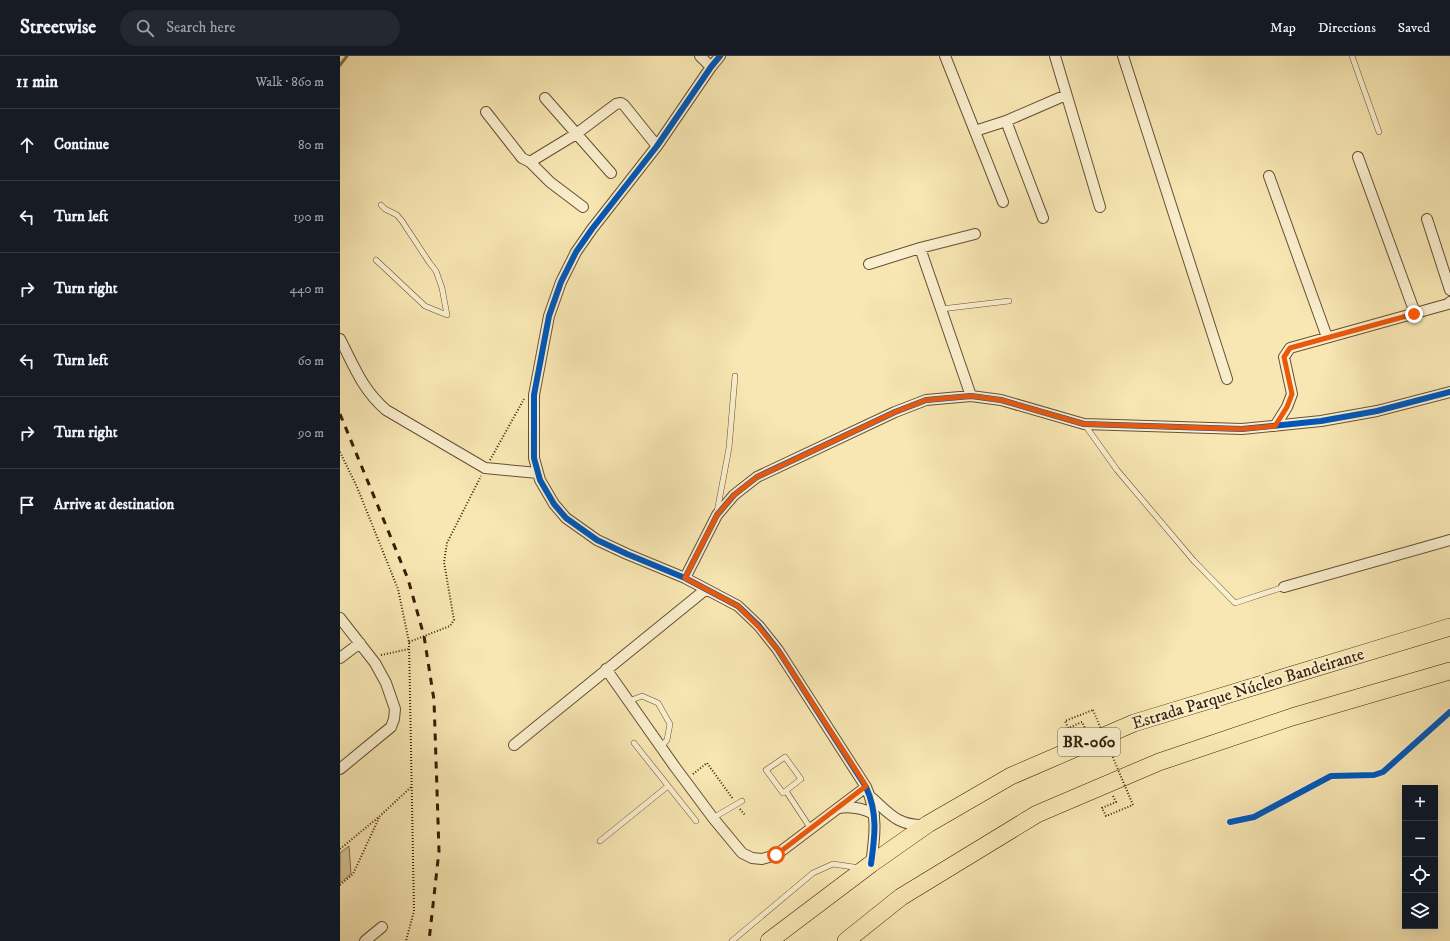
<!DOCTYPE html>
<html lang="en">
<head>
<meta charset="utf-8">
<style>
	body { margin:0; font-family:"IM FELL DW Pica",serif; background:#242831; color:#f1f3f6 }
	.controls { position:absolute; right:12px; bottom:12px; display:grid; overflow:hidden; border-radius:0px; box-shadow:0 4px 16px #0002 }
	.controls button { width:36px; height:36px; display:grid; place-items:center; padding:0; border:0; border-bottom:1px solid #363941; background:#171b24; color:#f1f3f6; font:20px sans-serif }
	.stop { position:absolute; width:12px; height:12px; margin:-9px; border:3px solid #ea580c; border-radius:50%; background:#fff }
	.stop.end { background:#ea580c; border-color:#fff; box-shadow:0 1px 4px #0008 }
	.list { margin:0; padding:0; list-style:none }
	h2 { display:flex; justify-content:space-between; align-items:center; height:52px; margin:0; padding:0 16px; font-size:17px }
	h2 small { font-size:13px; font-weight:400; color:#9ea1a6 }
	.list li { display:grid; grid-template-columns:26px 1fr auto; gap:12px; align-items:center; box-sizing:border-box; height:72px; padding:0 16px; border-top:1px solid #363941 }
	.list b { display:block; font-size:15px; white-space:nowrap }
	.list em { font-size:13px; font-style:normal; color:#9ea1a6 }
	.icon { flex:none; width:22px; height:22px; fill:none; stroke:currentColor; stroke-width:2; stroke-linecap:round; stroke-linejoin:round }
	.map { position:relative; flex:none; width:1110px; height:885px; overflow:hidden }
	header { display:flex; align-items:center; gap:24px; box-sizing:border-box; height:56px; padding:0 20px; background:#171b24; border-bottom:1px solid #363941 }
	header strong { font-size:19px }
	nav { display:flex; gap:22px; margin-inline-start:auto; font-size:14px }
	.search { width:280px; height:36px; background:#242831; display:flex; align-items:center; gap:10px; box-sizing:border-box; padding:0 14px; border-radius:22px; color:#9ea1a6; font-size:15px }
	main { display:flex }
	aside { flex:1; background:#171b24 }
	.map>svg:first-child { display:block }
	.green { fill:#d7c596; stroke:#87714f }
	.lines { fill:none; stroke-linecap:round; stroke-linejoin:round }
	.stream { stroke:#836d4c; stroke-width:3 }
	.service-casing { stroke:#675033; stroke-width:6 }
	.minor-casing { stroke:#675033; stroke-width:12 }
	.trunk-casing { stroke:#371d08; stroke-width:18 }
	.path { stroke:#371d08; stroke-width:2; stroke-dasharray:1 2; stroke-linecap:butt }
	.service { stroke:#faefce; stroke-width:5 }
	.minor { stroke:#faefce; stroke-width:10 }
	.trunk { stroke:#f8e7b3; stroke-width:17 }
	.rail { stroke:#371d08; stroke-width:3; stroke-dasharray:7 7; stroke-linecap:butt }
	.path-bridge { stroke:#371d08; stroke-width:2; stroke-dasharray:1 2; stroke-linecap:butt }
	.cycleway-casing { stroke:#faefce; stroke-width:8 }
	.cycleway { stroke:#0057b8; stroke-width:6 }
	.route { stroke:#ea580c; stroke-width:5 }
	.labels { text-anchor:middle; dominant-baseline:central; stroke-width:4; stroke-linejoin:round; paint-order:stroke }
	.shield { fill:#faefce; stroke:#725c43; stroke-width:1 }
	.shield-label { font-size:16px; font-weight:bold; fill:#371d08 }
	.street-label { font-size:17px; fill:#371d08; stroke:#faefce }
</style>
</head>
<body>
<header>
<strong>Streetwise</strong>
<div class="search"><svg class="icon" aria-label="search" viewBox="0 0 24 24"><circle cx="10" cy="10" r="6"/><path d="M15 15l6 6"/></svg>Search here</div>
<nav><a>Map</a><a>Directions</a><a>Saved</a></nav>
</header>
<main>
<aside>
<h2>11 min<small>Walk · 860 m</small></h2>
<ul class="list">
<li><svg class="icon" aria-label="ahead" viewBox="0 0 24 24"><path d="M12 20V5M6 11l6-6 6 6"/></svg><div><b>Continue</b></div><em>80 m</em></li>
<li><svg class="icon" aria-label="left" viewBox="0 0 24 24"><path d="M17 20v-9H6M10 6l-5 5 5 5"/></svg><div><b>Turn left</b></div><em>190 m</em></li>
<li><svg class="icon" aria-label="right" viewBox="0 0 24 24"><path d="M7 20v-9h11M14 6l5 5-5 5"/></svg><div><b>Turn right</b></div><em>440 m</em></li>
<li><svg class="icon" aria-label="left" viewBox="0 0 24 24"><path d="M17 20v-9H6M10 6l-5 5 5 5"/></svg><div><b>Turn left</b></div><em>60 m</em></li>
<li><svg class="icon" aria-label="right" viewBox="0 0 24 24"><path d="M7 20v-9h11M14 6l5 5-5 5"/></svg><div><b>Turn right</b></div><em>90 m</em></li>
<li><svg class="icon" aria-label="arrive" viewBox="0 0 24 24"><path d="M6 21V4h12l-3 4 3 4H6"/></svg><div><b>Arrive at destination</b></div></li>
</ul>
</aside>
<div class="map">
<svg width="1110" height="885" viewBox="0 0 1110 885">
	<rect width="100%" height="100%" fill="#f8e7b3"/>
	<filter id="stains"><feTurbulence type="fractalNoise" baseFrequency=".005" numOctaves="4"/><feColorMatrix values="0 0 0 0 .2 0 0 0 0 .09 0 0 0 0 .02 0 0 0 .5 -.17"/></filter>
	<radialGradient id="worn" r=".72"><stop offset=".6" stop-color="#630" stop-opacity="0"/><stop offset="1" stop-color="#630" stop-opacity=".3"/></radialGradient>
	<!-- green -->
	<path class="green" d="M 9,790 L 11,818 L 0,827 L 0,797 Z"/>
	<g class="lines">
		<!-- stream -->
		<path class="stream" d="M 0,9 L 7,0"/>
		<defs>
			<path id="service" d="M 1012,0 L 1039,76
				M 36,204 L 85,250 L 107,259 L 102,232 L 96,215 L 89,206 L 62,165 L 57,159 L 45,153 L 41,149
				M 601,253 L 669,245
				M 745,369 L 777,414 L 854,505 L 895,547 L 944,531
				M 377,456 L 389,392 L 395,320
				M 289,645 L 302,640 L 318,647 L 330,668 L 327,684 L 321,691
				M 294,687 L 356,765
				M 445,701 L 461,723 L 443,737 L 426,714 Z
				M 446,735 L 471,773
				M 373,762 L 402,745
				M 260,785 L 328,730
				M 392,885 L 473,817 L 493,808 L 520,812"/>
			<path id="minor" d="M 360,0 L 371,11
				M 380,0 L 371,11 L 317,90 L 252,173 L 236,196 L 221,226 L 209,260 L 194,339 L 194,402 L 200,424 L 214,448 L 226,462 L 257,484 L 287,498 L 345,522 L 398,550 L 419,570 L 438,594 L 526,731 C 538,757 535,780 531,808
				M 605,0 L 663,146
				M 715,0 L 760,151
				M 783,0 L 887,323
				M 205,42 L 271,117
				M 146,56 L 182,102 L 190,106 L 236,78 L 276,48 L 281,47 L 284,49 L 317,90
				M 666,65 L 703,162
				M 635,75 L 666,65 L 726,39
				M 1018,101 L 1075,257
				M 190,106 L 210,126 L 243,151
				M 929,120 L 987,281
				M 1087,163 L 1110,234
				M 580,192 L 631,340
				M 529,208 L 580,192 L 635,178
				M 0,283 C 14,310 22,333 46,354 L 145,412 L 198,417
				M 935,370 L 947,351 L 952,338 L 944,301 L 950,292 L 1108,248 L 1110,246
				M 345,522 L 377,459 L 394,439 L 417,421 L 555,356 L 586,344 L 631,340 L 661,344 L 744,368 L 902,373 L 981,365 L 1037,355 L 1110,336
				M 944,531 L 1110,484
				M 0,562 L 35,607 L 46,627 L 55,653 L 54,663 L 51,671 L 0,713
				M 0,602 L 20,587
				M 266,613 L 335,711 L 373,762 L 402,797 L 412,802 L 422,803 L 436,799 L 526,731
				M 174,689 L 365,534
				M 532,742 C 550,758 558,770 585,769
				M 499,752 C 512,750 522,752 534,758
				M 25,885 L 42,871"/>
			<path id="trunk" d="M 429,885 L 531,808 L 588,768 L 671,720 L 794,667 L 1110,571
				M 506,885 L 561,841 L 697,758 L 819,706 L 952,661 L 1110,615"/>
		</defs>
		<!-- service casing -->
		<use href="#service" class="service-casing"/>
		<!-- minor casing -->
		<use href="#minor" class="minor-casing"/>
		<!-- trunk casing -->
		<use href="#trunk" class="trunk-casing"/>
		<!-- path -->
		<path class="path" d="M 0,396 L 17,431 L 58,533 L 69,586 L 74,855 L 66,885
			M 150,404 L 184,343
			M 69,586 L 110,570 L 114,564 L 104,506 L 107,487 L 141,420
			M 41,599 L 69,593
			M 746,674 L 742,666 L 728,672 L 725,665 L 753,654
			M 353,718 L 367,707 L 393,743
			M 773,740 L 776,746 L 762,752 L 766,760 L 793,749
			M 400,753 L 405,759
			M 0,793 L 40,760 L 71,731
			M 0,829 L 13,818 L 39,762"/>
		<!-- service -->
		<use href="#service" class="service"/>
		<!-- minor -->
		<use href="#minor" class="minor"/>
		<!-- trunk -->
		<use href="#trunk" class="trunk"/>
		<!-- rail -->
		<path class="rail" d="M 0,358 L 68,523 L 84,580 L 94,644 L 99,795 L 89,885"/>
		<!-- path-bridge -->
		<path class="path-bridge" d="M 753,654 L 793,749"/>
		<defs>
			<path id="cycleway" d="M 380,0 L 371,11 L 317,90 L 252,173 L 236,196 L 221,226 L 209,260 L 194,339 L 194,402 L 200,424 L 214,448 L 226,462 L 257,484 L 287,498 L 345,522 L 398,550 L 419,570 L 438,594 L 526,731 C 538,757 535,780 531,808
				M 345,522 L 377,459 L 394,439 L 417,421 L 555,356 L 586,344 L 631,340 L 661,344 L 744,368 L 902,373 L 981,365 L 1037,355 L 1110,336
				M 890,766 L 914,761 L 991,720 L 1034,719 L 1043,716 L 1110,656"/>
		</defs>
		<!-- cycleway casing -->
		<use href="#cycleway" class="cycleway-casing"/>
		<!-- cycleway -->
		<use href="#cycleway" class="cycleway"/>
	</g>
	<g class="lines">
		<!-- route -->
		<path class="route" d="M 436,799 L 526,730 L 438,594 L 418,570 L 398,550 L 345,522 L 377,459 L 394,439 L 417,421 L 555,356 L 586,344 L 631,340 L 661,344 L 744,368 L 902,373 L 935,370 L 947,351 L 952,338 L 944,301 L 950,292 L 1074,258"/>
	</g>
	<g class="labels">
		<!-- shield labels -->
		<rect class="shield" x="718" y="672" width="62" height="28" rx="3"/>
		<g class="shield-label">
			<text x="749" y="686">BR-060</text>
		</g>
		<!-- street labels -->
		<g class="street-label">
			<text transform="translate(908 633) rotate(-17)">Estrada Parque Núcleo Bandeirante</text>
		</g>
	</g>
	<rect width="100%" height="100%" filter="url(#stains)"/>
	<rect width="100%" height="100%" fill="url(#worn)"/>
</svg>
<div class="controls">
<button>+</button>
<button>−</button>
<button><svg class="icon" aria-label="locate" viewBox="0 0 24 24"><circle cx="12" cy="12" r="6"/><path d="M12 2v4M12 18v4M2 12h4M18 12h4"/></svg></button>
<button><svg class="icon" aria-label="layers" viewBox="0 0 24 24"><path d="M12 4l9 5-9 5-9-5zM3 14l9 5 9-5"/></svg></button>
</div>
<div class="stop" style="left:436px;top:799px"></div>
<div class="stop end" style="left:1074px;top:258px"></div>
</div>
</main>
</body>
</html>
